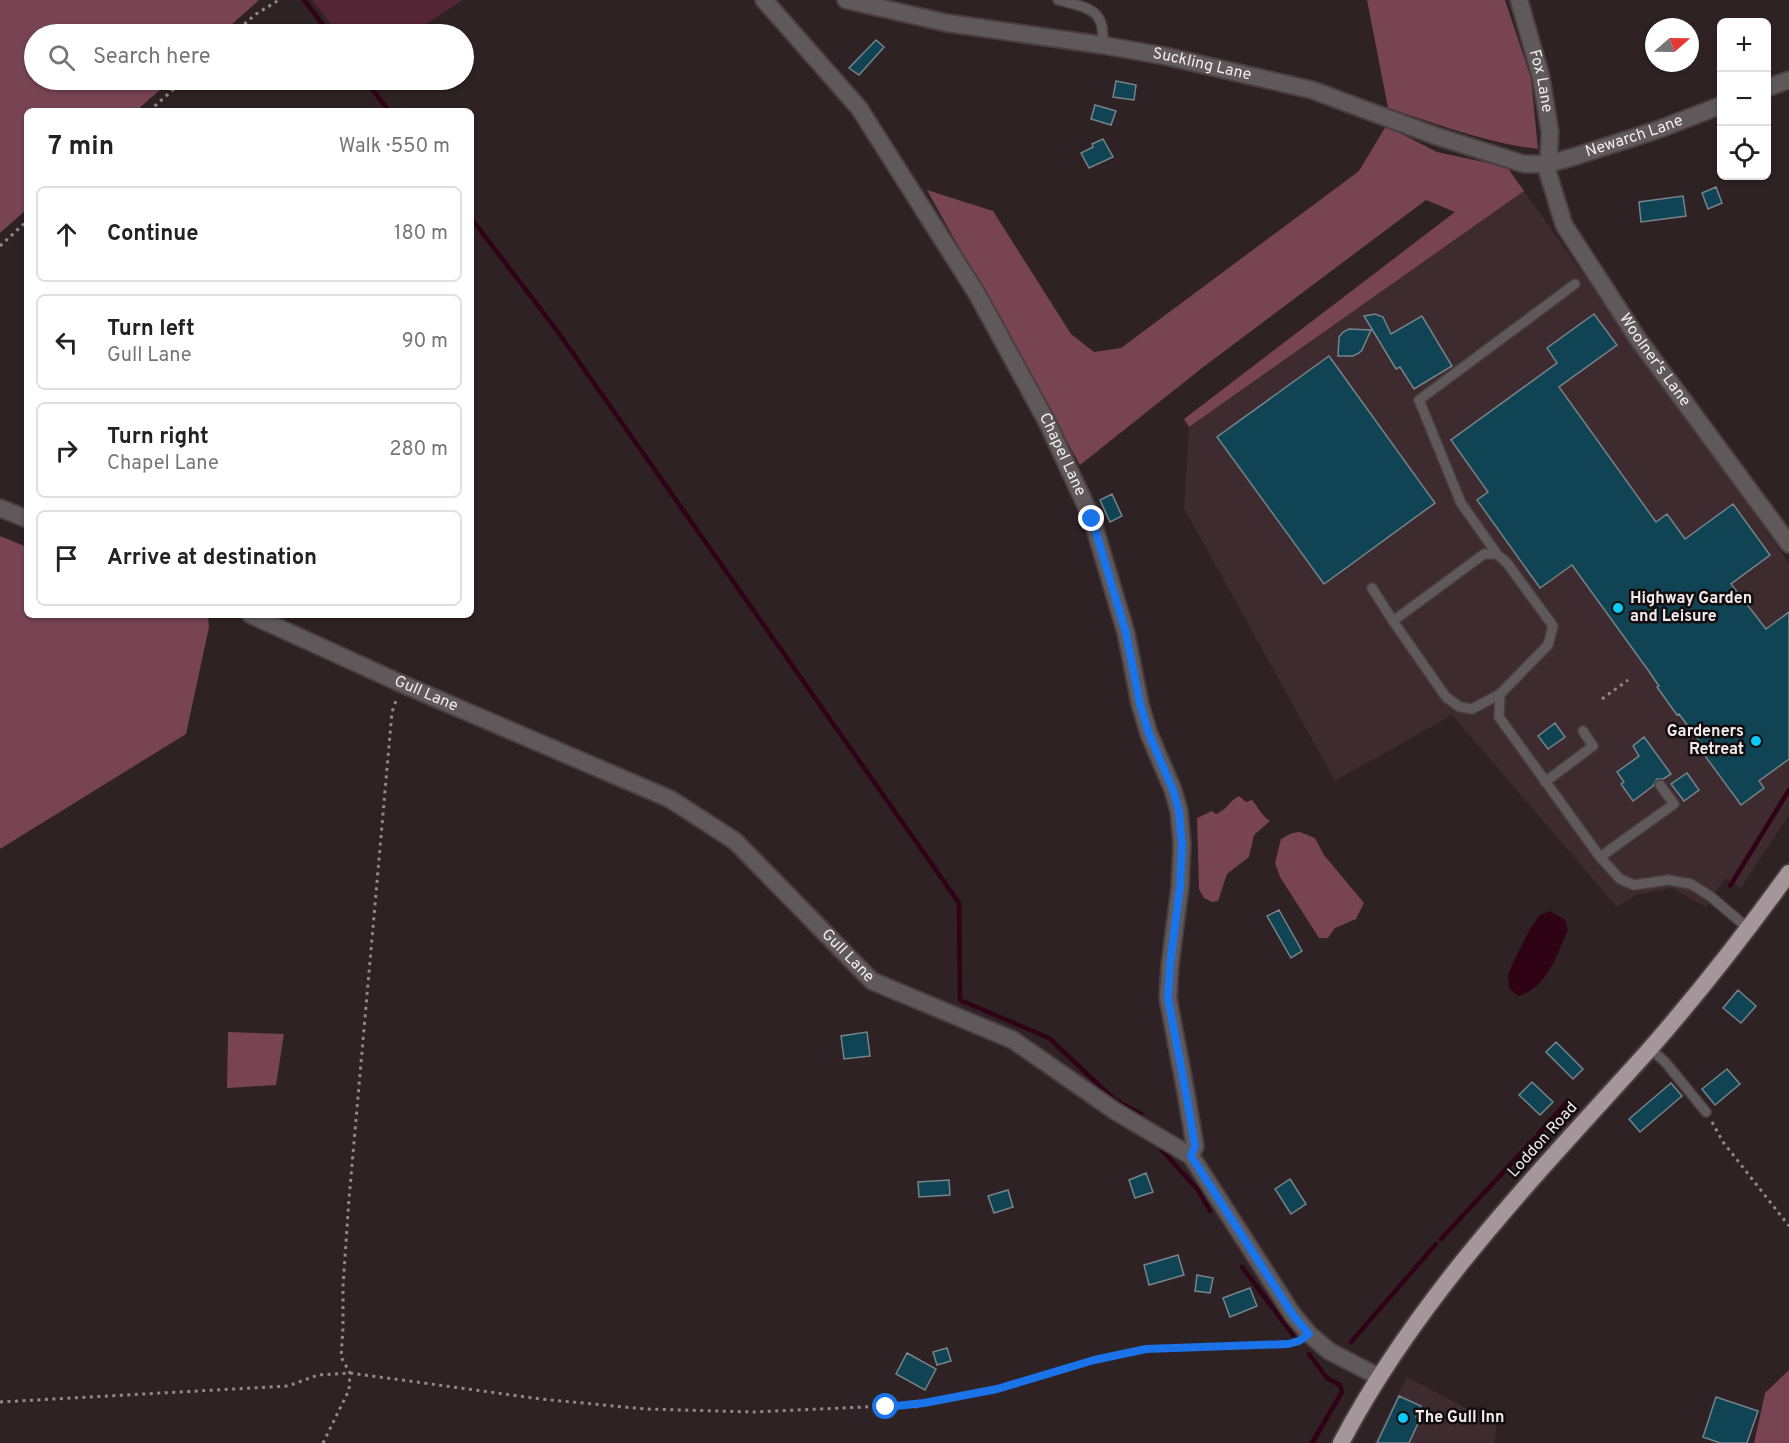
<!DOCTYPE html>
<html lang="en">
<head>
<meta charset="utf-8">
<style>
	body { margin:0; font-family:Overpass,sans-serif; background:#f2f2f2; color:#222 }
	.controls { position:absolute; right:18px; top:18px; display:grid; overflow:hidden; border-radius:9px; box-shadow:0 2px 4px #0004 }
	.controls button { width:54px; height:54px; display:grid; place-items:center; padding:0; border:0; border-bottom:2px solid #e0e0e0; background:#fff; color:#222; font:30px sans-serif }
	.compass { position:absolute; left:1645px; top:18px; width:54px; height:54px; border-radius:50%; background:#fff; box-shadow:0 2px 4px #0004; rotate:70deg }
	.stop { position:absolute; width:18px; height:18px; margin:-14px; border:4px solid #1a73e8; border-radius:50%; background:#fff }
	.stop.end { background:#1a73e8; border-color:#fff; box-shadow:0 2px 6px #0008 }
	.list { margin:0; padding:0; list-style:none }
	h2 { display:flex; justify-content:space-between; align-items:center; height:78px; margin:0; padding:0 24px; font-size:26px }
	h2 small { font-size:20px; font-weight:400; color:#767676 }
	.list li { display:grid; grid-template-columns:39px 1fr auto; gap:18px; align-items:center; box-sizing:border-box; height:96px; margin:0 12px 12px; padding:0 12px; border:2px solid #e0e0e0; border-radius:9px }
	.list b { display:block; font-size:22px; white-space:nowrap }
	.list p { margin:0; font-size:20px; white-space:nowrap; color:#767676 }
	.list em { font-size:20px; font-style:normal; color:#767676 }
	.icon { flex:none; width:33px; height:33px; fill:none; stroke:currentColor; stroke-width:2; stroke-linecap:round; stroke-linejoin:round }
	.map { position:relative; flex:none; width:1789px; height:1443px; overflow:hidden }
	.search { position:absolute; background:#fff; box-shadow:0 2px 4px #0004; left:24px; top:24px; width:450px; height:66px; display:flex; align-items:center; gap:15px; box-sizing:border-box; padding:0 21px; border-radius:33px; color:#767676; font-size:22px }
	.panel { position:absolute; background:#fff; box-shadow:0 2px 4px #0004; left:24px; top:108px; width:450px; height:510px; border-radius:9px }
	.map>svg:first-child { display:block }
	.built { fill:#3d2b30 }
	.green { fill:#542635 }
	.forest { fill:#784454 }
	.water { fill:#2f0315 }
	.lines { fill:none; stroke-linecap:round; stroke-linejoin:round }
	.stream { stroke:#2f0315; stroke-width:4.5 }
	.building { fill:#104454; stroke:#768489; stroke-width:1.5 }
	.service-casing { stroke:#493e41; stroke-width:12 }
	.minor-casing { stroke:#493e41; stroke-width:20 }
	.tertiary-casing { stroke:#493e41; stroke-width:20 }
	.trunk-casing { stroke:#493e41; stroke-width:20 }
	.path { stroke:#92888b; stroke-width:3; stroke-dasharray:3 4.5; stroke-linecap:butt }
	.service { stroke:#5f595b; stroke-width:9 }
	.minor { stroke:#5f595b; stroke-width:16 }
	.tertiary { stroke:#5f595b; stroke-width:16 }
	.trunk { stroke:#a4969a; stroke-width:16 }
	.route { stroke:#1a73e8; stroke-width:8 }
	.poi-dot { fill:#09cbfa; stroke:#120d0e; stroke-width:2 }
	.labels { text-anchor:middle; dominant-baseline:central; stroke-width:5; stroke-linejoin:round; paint-order:stroke }
	.street-label { font-size:16px; fill:#f2eaec; stroke:#120d0e }
	.poi-label { font-size:16px; font-weight:bold; fill:#f2eaec; stroke:#120d0e; text-anchor:start }
</style>
</head>
<body>
<div class="map">
<svg width="1789" height="1443" viewBox="0 0 1789 1443">
	<rect width="100%" height="100%" fill="#2e2225"/>
	<!-- built -->
	<path class="built" d="M 1524,191 L 1789,563 L 1789,815 L 1741,888 L 1725,878 L 1706,907 L 1672,888 L 1636,895 L 1617,907 L 1452,715 L 1335,781 L 1184,508 L 1189,427 Z
		M 1407,1377 L 1497,1425 L 1494,1443 L 1374,1443 Z"/>
	<!-- green -->
	<path class="green" d="M 312,0 L 463,0 L 411,34 L 339,34 Z"/>
	<!-- forest -->
	<path class="forest" d="M 0,0 L 259,0 L 221,34 L 34,34 L 34,80 L 171,80 L 136,111 L 27,111 L 27,209 L 0,233 Z
		M 1367,0 L 1505,0 L 1531,78 L 1538,149 C 1486,143 1437,124 1388,108 Z
		M 1386,126 L 1437,152 L 1507,167 L 1524,191 L 1189,427 L 1184,419 L 1455,212 L 1426,200 L 1202,368 L 1080,465 L 927,190 L 993,211 L 1071,334 L 1094,352 L 1121,348 L 1359,171 Z
		M 0,536 L 27,547 L 27,615 L 200,615 L 208,618 L 209,627 L 186,734 L 0,849 Z
		M 1239,796 L 1246,802 L 1252,800 C 1258,807 1262,816 1270,821 L 1254,835 L 1249,857 L 1227,874 L 1218,901 L 1212,902 L 1204,898 L 1199,889 L 1197,818 L 1212,811 L 1216,814 C 1227,810 1228,802 1239,796 Z
		M 1300,832 L 1315,838 L 1324,855 L 1364,903 L 1356,919 L 1335,928 L 1328,938 L 1319,938 L 1280,877 L 1275,863 L 1281,839 L 1292,833 Z
		M 228,1032 L 284,1034 L 276,1085 L 227,1088 Z
		M 1789,1370 L 1789,1443 L 1754,1443 L 1765,1393 Z"/>
	<!-- water -->
	<path class="water" d="M 1550,911 L 1565,920 L 1568,930 C 1557,954 1547,989 1518,996 L 1509,988 L 1508,975 L 1513,963 L 1530,929 L 1540,915 Z
		M 1340,1391 L 1344,1393 L 1315,1443 L 1309,1443 Z"/>
	<g class="lines">
		<!-- stream -->
		<path class="stream" d="M 304,0 L 330,34
			M 365,80 L 389,111
			M 471,218 L 558,332 L 959,903 L 960,1000 L 1049,1038 L 1115,1100 L 1141,1114
			M 1730,886 L 1789,790
			M 1538,1134 L 1568,1101
			M 1161,1149 L 1198,1190 L 1210,1211
			M 1441,1239 L 1535,1138
			M 1242,1267 L 1293,1335
			M 1351,1342 L 1436,1244
			M 1309,1354 L 1327,1378 L 1340,1385 L 1342,1392 L 1339,1396"/>
	</g>
	<!-- building -->
	<path class="building" d="M 876,40 L 884,47 L 859,75 L 849,68 Z
		M 1116,81 L 1136,85 L 1134,100 L 1113,97 Z
		M 1095,105 L 1116,111 L 1111,125 L 1091,119 Z
		M 1103,139 L 1113,157 L 1089,168 L 1081,153 L 1093,147 L 1092,144 Z
		M 1716,187 L 1722,203 L 1708,209 L 1702,193 Z
		M 1683,196 L 1686,216 L 1641,222 L 1639,202 Z
		M 1375,314 L 1383,317 L 1391,334 L 1422,316 L 1452,366 L 1414,389 L 1400,367 L 1396,369 L 1364,316 Z
		M 1594,314 L 1617,345 L 1559,387 L 1656,522 L 1667,514 L 1685,539 L 1733,504 L 1770,555 L 1731,584 L 1766,629 L 1789,612 L 1789,759 L 1759,781 L 1764,788 L 1741,805 L 1700,749 L 1703,746 L 1679,714 L 1677,715 L 1657,687 L 1659,686 L 1648,670 L 1572,565 L 1540,588 L 1477,500 L 1488,492 L 1451,440 L 1557,363 L 1547,348 Z
		M 1349,329 L 1371,330 L 1362,350 L 1359,353 L 1353,356 L 1338,356 L 1339,337 L 1343,332 Z
		M 1329,356 L 1435,503 L 1324,584 L 1217,437 Z
		M 1112,494 L 1122,516 L 1110,522 L 1100,500 Z
		M 1555,723 L 1565,737 L 1548,749 L 1538,736 Z
		M 1644,737 L 1671,774 L 1663,779 L 1657,779 L 1653,786 L 1633,801 L 1621,784 L 1624,782 L 1617,772 L 1639,756 L 1633,746 Z
		M 1687,773 L 1699,790 L 1684,801 L 1671,784 Z
		M 1279,910 L 1302,951 L 1291,958 L 1267,916 Z
		M 1738,990 L 1756,1006 L 1741,1023 L 1723,1008 Z
		M 867,1032 L 870,1056 L 844,1059 L 841,1036 Z
		M 1556,1042 L 1583,1069 L 1573,1079 L 1546,1052 Z
		M 1727,1069 L 1740,1084 L 1715,1105 L 1702,1089 Z
		M 1532,1082 L 1553,1102 L 1540,1115 L 1519,1095 Z
		M 1671,1083 L 1682,1096 L 1640,1132 L 1629,1119 Z
		M 1146,1173 L 1153,1192 L 1135,1198 L 1129,1180 Z
		M 1290,1179 L 1306,1204 L 1291,1214 L 1275,1189 Z
		M 949,1180 L 950,1195 L 919,1197 L 918,1182 Z
		M 1008,1190 L 1013,1207 L 994,1213 L 988,1196 Z
		M 1178,1255 L 1184,1275 L 1149,1285 L 1144,1265 Z
		M 1197,1275 L 1213,1278 L 1210,1293 L 1195,1291 Z
		M 1250,1288 L 1257,1306 L 1230,1317 L 1223,1298 Z
		M 947,1348 L 951,1361 L 937,1365 L 933,1352 Z
		M 907,1353 L 936,1369 L 925,1390 L 896,1374 Z
		M 1399,1396 L 1421,1406 L 1416,1417 L 1420,1419 L 1409,1443 L 1377,1443 Z
		M 1716,1397 L 1758,1411 L 1747,1443 L 1720,1443 L 1703,1437 Z"/>
	<g class="lines">
		<defs>
			<path id="service" d="M 1058,0 C 1087,8 1107,8 1102,45
				M 1575,284 L 1419,400 L 1461,503 L 1497,554 L 1507,563 L 1553,626 L 1548,645 L 1500,694 L 1499,717 L 1600,857 L 1620,879 L 1634,885 L 1668,880 L 1691,884 L 1710,896 L 1749,929
				M 1497,554 L 1484,554 L 1393,621 L 1446,697 L 1460,707 L 1472,709 L 1500,694
				M 1372,588 L 1393,621
				M 1545,782 L 1593,746 L 1583,731
				M 1600,857 L 1674,804 L 1660,785
				M 1650,1048 L 1666,1063 L 1706,1112"/>
			<g id="minor">
				<path id="s1" d="M 764,0 L 859,108 L 977,294 L 1047,422 L 1092,519 L 1126,633 L 1140,704 L 1149,734 L 1173,790 L 1179,811 L 1182,845 L 1180,887 L 1170,965 L 1168,998 L 1186,1093 L 1195,1146 L 1191,1156"/>
				<path id="s2" d="M 846,0 L 947,23 L 1102,45 L 1165,56 L 1312,90 L 1436,136 L 1524,164 L 1547,164 L 1573,157 L 1657,130 L 1722,105"/>
				<path id="s3" d="M 1519,0 L 1541,77 L 1550,132 L 1548,173 L 1564,225 L 1638,339 L 1789,544"/>
				<path d="M 1766,88 L 1789,80"/>
			</g>
			<g id="tertiary">
				<path d="M 0,508 L 27,519"/>
				<path id="s4" d="M 251,615 L 400,683 L 670,799 L 735,841 L 872,981 L 1013,1040 L 1115,1111 L 1191,1156 L 1293,1315 L 1309,1334 L 1329,1351 L 1379,1377"/>
			</g>
			<path id="trunk" d="M 1341,1443 C 1418,1296 1538,1173 1648,1051 C 1698,994 1745,934 1789,873"/>
		</defs>
		<!-- service casing -->
		<use href="#service" class="service-casing"/>
		<!-- minor casing -->
		<use href="#minor" class="minor-casing"/>
		<!-- tertiary casing -->
		<use href="#tertiary" class="tertiary-casing"/>
		<!-- trunk casing -->
		<use href="#trunk" class="trunk-casing"/>
		<!-- path -->
		<path class="path" d="M 233,34 L 256,14 L 279,0
			M 149,111 L 184,80
			M 0,246 L 27,221
			M 1602,699 L 1628,680
			M 1712,1122 L 1723,1142 L 1789,1226
			M 0,1402 L 288,1386 L 318,1375 L 350,1373 L 541,1399 L 645,1409 L 753,1412 L 886,1406 L 924,1403 L 997,1389 L 1094,1360 L 1146,1349 L 1288,1344 L 1294,1342
			M 908,1405 L 916,1407 L 924,1403
			M 323,1443 L 349,1390 L 350,1373 L 341,1357 L 343,1328 L 343,1286 L 349,1199 L 392,712 L 397,698"/>
		<!-- service -->
		<use href="#service" class="service"/>
		<!-- minor -->
		<use href="#minor" class="minor"/>
		<!-- tertiary -->
		<use href="#tertiary" class="tertiary"/>
		<!-- trunk -->
		<use href="#trunk" class="trunk"/>
	</g>
	<g class="lines">
		<!-- route -->
		<path class="route" d="M 886,1407 L 924,1403 L 997,1389 L 1094,1360 L 1146,1349 L 1288,1344 L 1299,1341 L 1309,1334 L 1293,1315 L 1191,1156 L 1195,1146 L 1186,1093 L 1168,998 L 1170,965 L 1180,887 L 1182,845 L 1179,811 L 1173,790 L 1149,734 L 1140,704 L 1126,633 L 1092,519"/>
	</g>
	<!-- markers -->
	<g class="poi-dot">
		<circle cx="1618" cy="608" r="6"/>
		<circle cx="1756" cy="741" r="6"/>
		<circle cx="1403" cy="1418" r="6"/>
	</g>
	<g class="labels">
		<!-- street labels -->
		<g class="street-label">
			<text stroke="none"><textPath href="#s2" startOffset="362">Suckling Lane</textPath></text>
			<text stroke="none"><textPath href="#s3" startOffset="84">Fox Lane</textPath></text>
			<text stroke="none"><textPath href="#s2" startOffset="814">Newarch Lane</textPath></text>
			<text stroke="none"><textPath href="#s3" startOffset="394">Woolner's Lane</textPath></text>
			<text stroke="none"><textPath href="#s1" startOffset="546">Chapel Lane</textPath></text>
			<text stroke="none"><textPath href="#s4" startOffset="192">Gull Lane</textPath></text>
			<text stroke="none"><textPath href="#s4" startOffset="696">Gull Lane</textPath></text>
			<text transform="translate(1543 1140) rotate(-48)">Loddon Road</text>
		</g>
		<!-- poi labels -->
		<g class="poi-label">
			<text x="1630" y="599">Highway Garden<tspan x="1630" dy="18">and Leisure</tspan></text>
			<text x="1744" y="732" text-anchor="end">Gardeners<tspan x="1744" dy="18">Retreat</tspan></text>
			<text x="1415" y="1418">The Gull Inn</text>
		</g>
	</g>
</svg>
<div class="controls">
<button>+</button>
<button>−</button>
<button><svg class="icon" aria-label="locate" viewBox="0 0 24 24"><circle cx="12" cy="12" r="6"/><path d="M12 2v4M12 18v4M2 12h4M18 12h4"/></svg></button>
</div>
<svg class="compass" viewBox="-18 -18 36 36"><path d="M0-13l5 13h-10z" fill="#e53935"/><path d="M0 13l5-13h-10z" fill="#767676"/></svg>
<div class="stop" style="left:886px;top:1407px"></div>
<div class="stop end" style="left:1092px;top:519px"></div>
<div class="search"><svg class="icon" aria-label="search" viewBox="0 0 24 24"><circle cx="10" cy="10" r="6"/><path d="M15 15l6 6"/></svg>Search here</div>
<section class="panel">
<h2>7 min<small>Walk · 550 m</small></h2>
<ul class="list">
<li><svg class="icon" aria-label="ahead" viewBox="0 0 24 24"><path d="M12 20V5M6 11l6-6 6 6"/></svg><div><b>Continue</b></div><em>180 m</em></li>
<li><svg class="icon" aria-label="left" viewBox="0 0 24 24"><path d="M17 20v-9H6M10 6l-5 5 5 5"/></svg><div><b>Turn left</b><p>Gull Lane</p></div><em>90 m</em></li>
<li><svg class="icon" aria-label="right" viewBox="0 0 24 24"><path d="M7 20v-9h11M14 6l5 5-5 5"/></svg><div><b>Turn right</b><p>Chapel Lane</p></div><em>280 m</em></li>
<li><svg class="icon" aria-label="arrive" viewBox="0 0 24 24"><path d="M6 21V4h12l-3 4 3 4H6"/></svg><div><b>Arrive at destination</b></div></li>
</ul>
</section>
</div>
</body>
</html>
